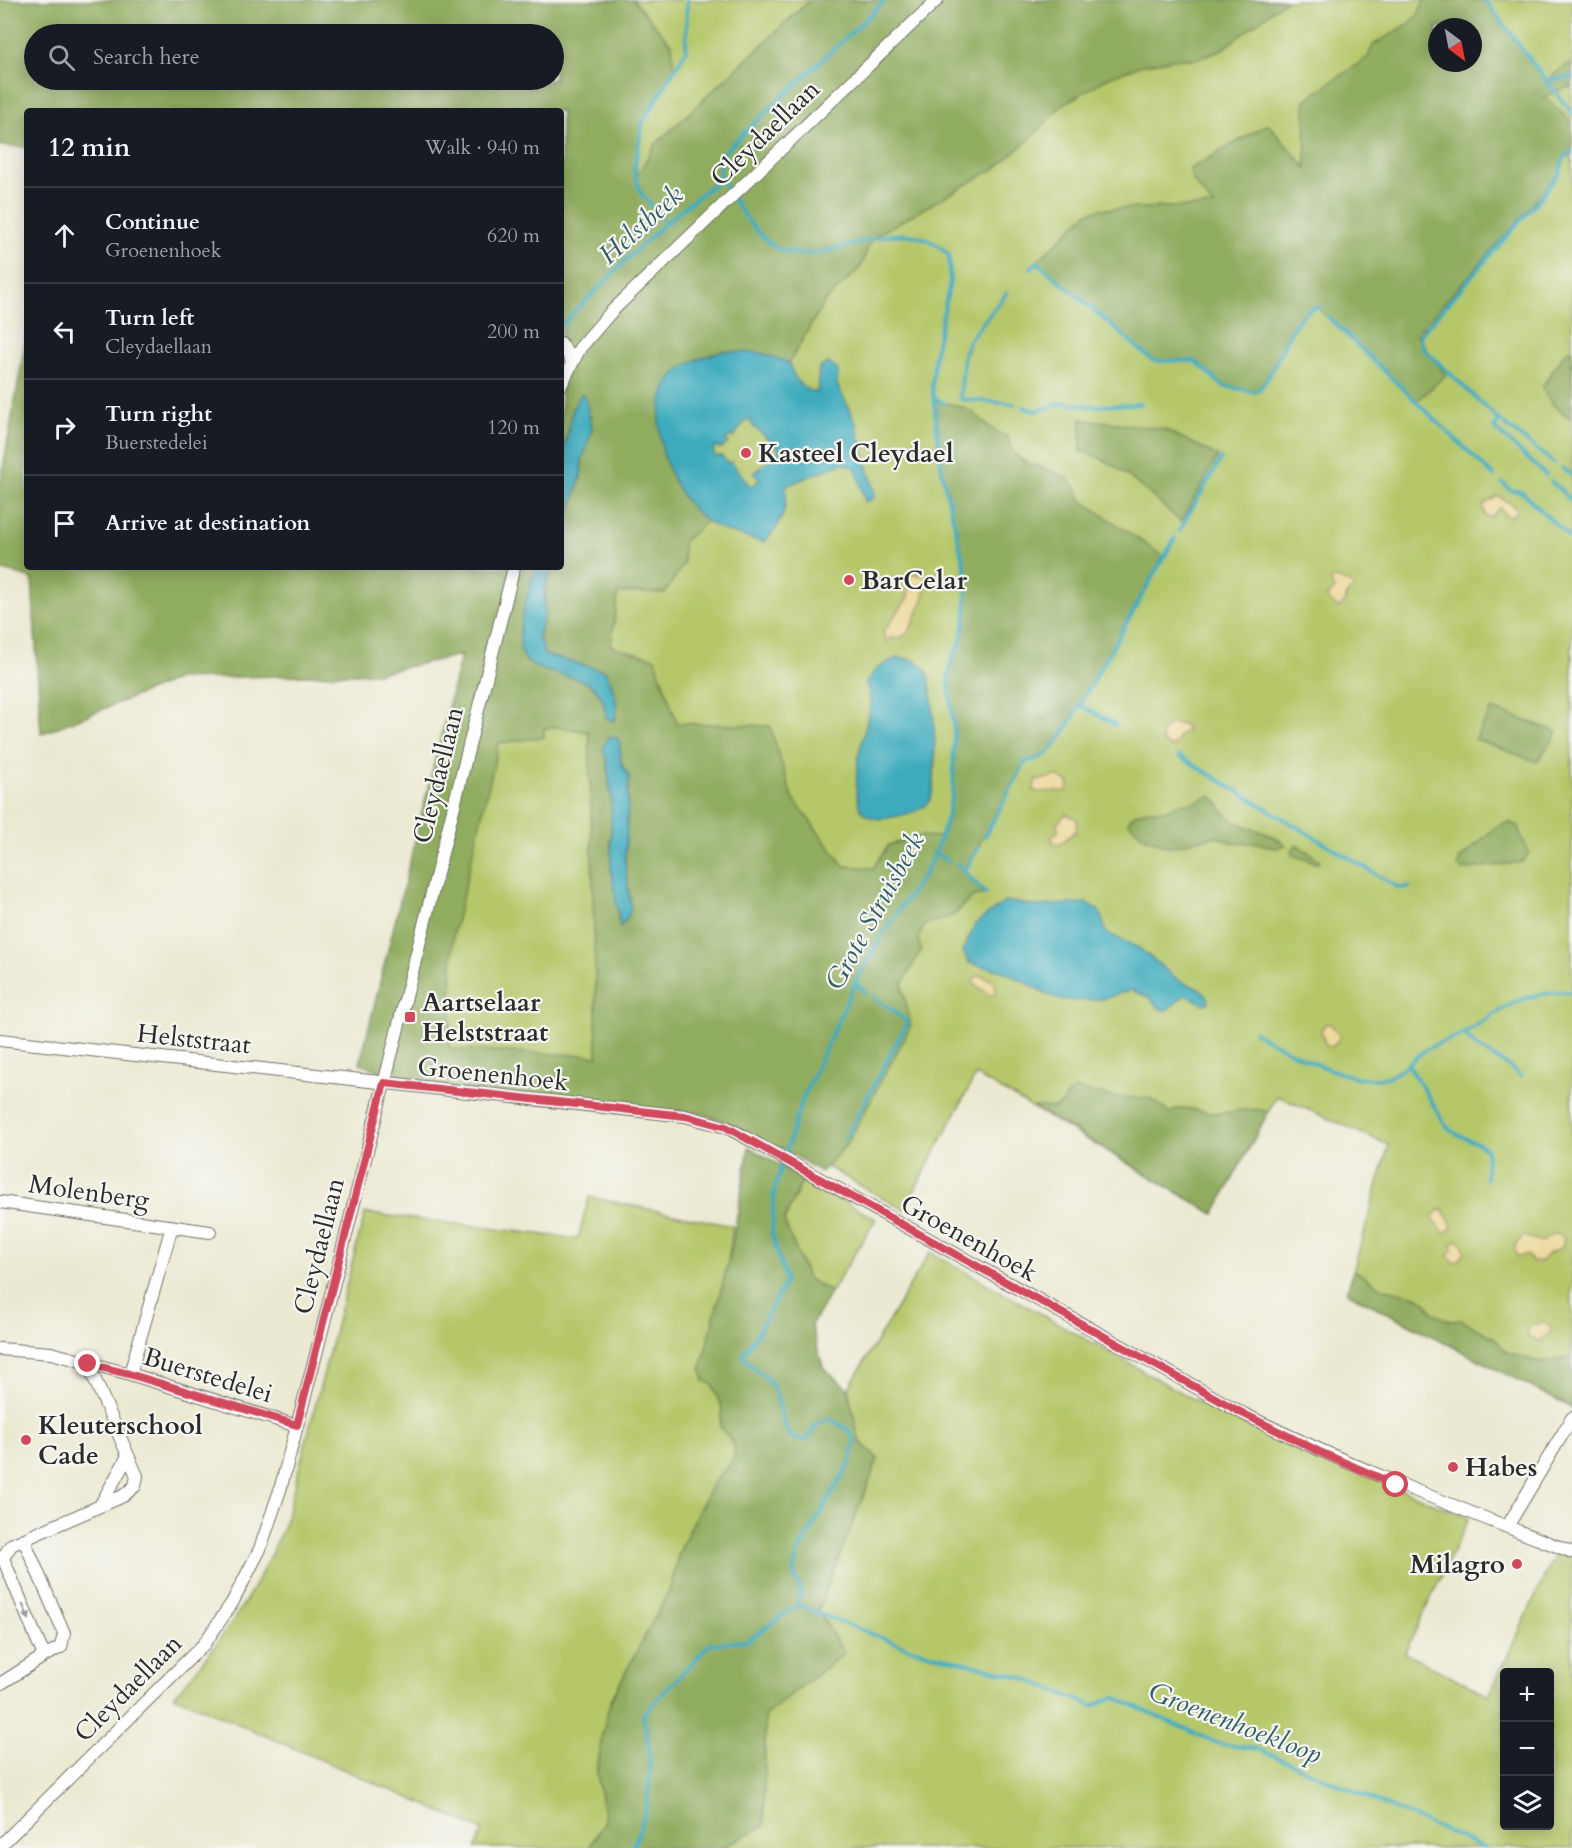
<!DOCTYPE html>
<html lang="en">
<head>
<meta charset="utf-8">
<style>
	body { margin:0; font-family:Cardo,serif; background:#242831; color:#f1f3f6 }
	.controls { position:absolute; right:18px; bottom:18px; display:grid; overflow:hidden; border-radius:6px; box-shadow:0 3px 15px #0003 }
	.controls button { width:54px; height:54px; display:grid; place-items:center; padding:0; border:0; border-bottom:2px solid #363941; background:#171b24; color:#f1f3f6; font:30px sans-serif }
	.compass { position:absolute; left:1428px; top:18px; width:54px; height:54px; border-radius:50%; background:#171b24; box-shadow:0 3px 15px #0003; rotate:148deg }
	.stop { position:absolute; width:18px; height:18px; margin:-14px; border:4px solid #d1495b; border-radius:50%; background:#fff }
	.stop.end { background:#d1495b; border-color:#fff; box-shadow:0 2px 6px #0008 }
	.list { margin:0; padding:0; list-style:none }
	h2 { display:flex; justify-content:space-between; align-items:center; height:78px; margin:0; padding:0 24px; font-size:26px }
	h2 small { font-size:20px; font-weight:400; color:#9ea1a6 }
	.list li { display:grid; grid-template-columns:39px 1fr auto; gap:18px; align-items:center; box-sizing:border-box; height:96px; padding:0 24px; border-top:2px solid #363941 }
	.list b { display:block; font-size:22px; white-space:nowrap }
	.list p { margin:0; font-size:20px; white-space:nowrap; color:#9ea1a6 }
	.list em { font-size:20px; font-style:normal; color:#9ea1a6 }
	.icon { flex:none; width:33px; height:33px; fill:none; stroke:currentColor; stroke-width:2; stroke-linecap:round; stroke-linejoin:round }
	.map { position:relative; flex:none; width:1572px; height:1848px; overflow:hidden }
	.search { position:absolute; background:#171b24; box-shadow:0 3px 15px #0003; left:24px; top:24px; width:540px; height:66px; display:flex; align-items:center; gap:15px; box-sizing:border-box; padding:0 21px; border-radius:33px; color:#9ea1a6; font-size:22px }
	.panel { position:absolute; background:#171b24; box-shadow:0 3px 15px #0003; left:24px; top:108px; width:540px; height:462px; border-radius:6px }
	.map>svg:first-child { display:block }
	.green { fill:#b6c76a; stroke:#70794a; stroke-width:1.5; fill-rule:evenodd }
	.forest { fill:#90ac5e; stroke:#5e6c44; stroke-width:1.5; fill-rule:evenodd }
	.sand { fill:#eeda9e; stroke:#8c8264; stroke-width:1.5 }
	.water { fill:#3eabbd; stroke:#346b74; stroke-width:1.5; fill-rule:evenodd }
	.lines { fill:none; stroke-linecap:round; stroke-linejoin:round }
	.stream { stroke:#3eabbd; stroke-width:4 }
	.minor-casing { stroke:#6f6e65; stroke-width:14 }
	.minor { stroke:#fff; stroke-width:12 }
	.oneway { fill:#a0a0a0 }
	.route { stroke:#d1495b; stroke-width:8 }
	.poi-dot { fill:#d1495b; stroke:#f6f6f2; stroke-width:2 }
	.labels { text-anchor:middle; dominant-baseline:central; stroke-width:4.5; stroke-linejoin:round; paint-order:stroke }
	.street-label { font-size:26px; fill:#2b2b2b; stroke:#f6f6f2 }
	.poi-label { font-size:26px; font-weight:bold; fill:#2b2b2b; stroke:#f6f6f2; text-anchor:start }
	.water-label { font-size:27px; font-style:italic; fill:#335e65; stroke:#f6f6f2 }
</style>
</head>
<body>
<div class="map">
<svg width="1572" height="1848" viewBox="0 0 1572 1848">
	<rect width="100%" height="100%" fill="#f6f6f2"/>
	<filter id="ink" filterUnits="userSpaceOnUse"><feTurbulence type="fractalNoise" baseFrequency=".0167" numOctaves="2"/><feDisplacementMap in="SourceGraphic" scale="12" xChannelSelector="R" yChannelSelector="G"/><feConvolveMatrix kernelMatrix="1 2 1 2 8 2 1 2 1" color-interpolation-filters="sRGB"/></filter>
	<filter id="wash" filterUnits="userSpaceOnUse"><feTurbulence type="fractalNoise" baseFrequency=".008" numOctaves="4" result="noise"/><feDisplacementMap in="SourceGraphic" scale="24" xChannelSelector="R" yChannelSelector="G"/><feGaussianBlur stdDeviation="1.35" result="paint"/><feColorMatrix in="noise" values="0 0 0 0 0 0 0 0 0 0 0 0 0 0 0 0 0 1.4 0 .05"/><feComposite in="paint" operator="in"/></filter>
	<g filter="url(#wash)">
		<rect width="100%" height="100%" fill="#ece9d2"/>
		<!-- green -->
		<path class="green" d="M 633,0 L 810,0 L 655,145 L 635,179 C 631,141 659,82 672,45 Z
			M 1241,0 L 1572,0 L 1572,1408 L 1347,1292 L 1389,1145 L 1277,1096 L 1214,1214 L 976,1075 L 904,1210 L 808,1156 L 708,1106 L 414,1079 L 530,567 L 561,567 L 561,435 L 1034,112 ZM 1437,27 L 1473,27 L 1473,63 L 1437,63 Z
			M 803,1179 L 876,1219 L 831,1292 L 808,1279 L 784,1221 Z
			M 589,1197 L 733,1226 L 712,1384 L 722,1408 L 720,1427 L 732,1441 L 735,1451 L 732,1462 L 713,1483 L 694,1520 L 679,1553 L 670,1589 L 611,1700 L 602,1735 L 597,1775 L 605,1821 L 589,1848 L 475,1848 L 483,1830 L 174,1696 C 222,1641 257,1591 285,1523 L 365,1213 L 578,1239 Z
			M 930,1252 L 1216,1412 L 1469,1518 L 1405,1653 L 1489,1696 L 1556,1552 L 1572,1558 L 1572,1848 L 720,1848 L 764,1826 L 765,1715 L 844,1653 L 818,1611 L 878,1459 L 859,1441 L 848,1389 ZM 1504,1672 L 1550,1672 L 1550,1826 L 1504,1826 Z"/>
		<!-- forest -->
		<path class="forest" d="M 0,0 L 633,0 L 672,45 L 674,68 L 643,122 L 637,150 L 636,178 L 655,145 L 810,0 L 1286,0 L 1223,49 L 1196,59 L 1173,59 L 1142,65 L 1109,77 L 1062,105 L 1031,138 L 996,168 L 880,233 L 871,240 L 861,267 L 825,301 L 789,363 L 761,353 L 683,497 L 707,521 L 683,542 L 684,563 L 665,593 L 618,593 L 611,646 L 655,658 L 677,723 L 770,726 L 792,797 L 844,866 L 873,868 L 889,845 L 920,836 L 941,837 L 953,790 L 954,730 L 948,679 L 952,659 L 961,641 L 966,615 L 966,573 L 942,473 L 933,400 C 947,403 961,405 973,413 C 986,422 992,433 1008,437 C 1013,480 1070,456 1081,500 L 1163,556 L 1064,733 C 1054,748 1045,759 1026,761 L 965,870 L 986,894 L 973,896 L 954,915 L 925,925 L 918,938 L 921,950 L 902,985 L 911,1026 L 847,1144 L 821,1172 L 781,1147 L 779,1150 L 729,1123 L 702,1114 L 413,1084 L 360,1063 L 461,655 L 378,673 L 178,679 L 41,734 L 32,579 L 0,569 L 0,485 L 27,333 L 27,567 L 535,567 L 520,633 L 526,662 C 557,682 605,668 606,719 L 606,671 L 545,655 C 535,631 543,635 544,613 C 546,594 545,587 553,567 L 561,567 L 561,537 L 581,477 L 582,461 L 592,430 L 590,414 L 573,408 L 561,464 L 561,111 L 27,111 L 27,147 L 0,146 ZM 34,34 L 554,34 L 554,80 L 34,80 ZM 559,727 L 589,732 L 597,1056 L 450,1049 L 453,936 L 499,743 L 544,737 L 544,728 ZM 620,743 L 621,763 L 629,777 L 625,862 L 631,909 L 618,918 L 610,840 L 613,816 L 607,761 Z
			M 1424,0 L 1477,0 L 1486,2 L 1546,80 L 1572,62 L 1572,86 L 1544,97 L 1572,122 L 1572,154 L 1564,159 L 1559,172 L 1522,217 L 1416,334 L 1446,375 L 1417,401 L 1316,307 C 1288,313 1278,376 1256,392 L 1223,386 L 1194,361 L 1153,361 L 1037,262 L 1087,213 L 1100,209 L 1213,206 L 1192,179 L 1190,169 L 1268,124 L 1306,168 L 1305,100 L 1368,57 L 1373,45 L 1410,23 L 1418,15 ZM 1437,27 L 1473,27 L 1473,63 L 1437,63 Z
			M 1572,350 L 1572,419 C 1560,411 1545,401 1543,386 L 1565,352 Z
			M 1081,419 L 1164,429 L 1218,456 L 1181,522 C 1153,499 1117,458 1081,452 Z
			M 1492,709 L 1558,732 L 1537,762 L 1475,739 Z
			M 1209,796 C 1223,802 1218,809 1227,816 C 1245,830 1268,830 1286,845 L 1276,848 L 1257,843 L 1233,843 L 1215,836 L 1169,847 L 1143,836 L 1128,822 C 1136,807 1153,811 1167,810 L 1176,804 L 1193,803 Z
			M 1509,822 L 1517,826 L 1529,853 L 1522,862 L 1463,870 L 1458,865 L 1460,859 L 1497,826 Z
			M 1297,845 L 1320,860 L 1318,863 L 1292,855 L 1291,850 Z
			M 1076,1089 L 1115,1097 L 1149,1098 L 1170,1113 C 1184,1101 1201,1114 1216,1113 C 1235,1113 1249,1105 1268,1112 L 1214,1214 L 1034,1107 L 1054,1108 L 1064,1103 L 1067,1094 Z
			M 749,1147 L 803,1179 L 784,1221 L 808,1279 L 831,1292 L 811,1325 L 823,1367 L 848,1389 L 859,1441 L 878,1459 L 818,1611 L 844,1653 L 765,1715 L 764,1826 L 720,1848 L 589,1848 L 605,1821 L 597,1775 L 602,1735 L 611,1700 L 670,1589 L 679,1553 L 694,1520 L 713,1483 L 732,1462 L 735,1451 L 732,1441 L 720,1427 L 722,1408 L 712,1384 L 704,1381 L 701,1368 L 731,1251 Z
			M 1354,1270 L 1382,1288 L 1416,1296 L 1426,1302 L 1434,1314 L 1450,1321 L 1461,1320 L 1495,1338 L 1506,1352 L 1542,1363 L 1572,1357 L 1572,1408 L 1347,1292 Z"/>
		<!-- sand -->
		<path class="sand" d="M 1498,496 L 1515,506 L 1516,513 L 1508,517 L 1499,508 L 1491,517 L 1485,516 L 1483,505 Z
			M 909,575 L 926,575 L 924,597 L 909,632 L 900,638 L 890,638 L 887,642 L 883,632 L 908,598 Z
			M 1336,578 L 1352,584 L 1354,587 L 1347,594 L 1345,602 L 1338,608 L 1326,597 L 1334,590 L 1330,580 Z
			M 1169,724 L 1183,724 L 1188,730 L 1180,735 L 1173,747 L 1166,745 L 1162,739 L 1163,730 Z
			M 1057,776 L 1069,783 L 1067,791 L 1036,792 L 1033,789 L 1036,781 Z
			M 1066,814 L 1077,819 L 1076,831 L 1060,844 L 1054,843 L 1051,837 L 1058,832 L 1057,823 Z
			M 980,975 L 995,982 L 996,995 L 989,995 C 984,988 976,989 972,980 Z
			M 1325,1024 L 1331,1024 L 1340,1037 L 1333,1047 L 1325,1044 L 1321,1030 Z
			M 1442,1208 L 1452,1225 L 1450,1230 L 1443,1232 L 1432,1217 Z
			M 1556,1234 L 1564,1237 L 1562,1248 L 1548,1254 L 1540,1262 L 1533,1262 L 1527,1255 L 1518,1257 L 1515,1252 L 1515,1246 L 1523,1236 L 1543,1242 L 1546,1238 Z
			M 1458,1241 L 1462,1243 L 1465,1252 L 1459,1261 L 1453,1262 L 1448,1254 L 1453,1250 L 1452,1243 Z
			M 1543,1322 L 1551,1328 L 1551,1332 L 1540,1341 L 1528,1337 L 1528,1328 Z"/>
		<!-- water -->
		<path class="water" d="M 723,351 L 761,353 L 789,363 C 794,379 800,388 817,393 L 819,368 L 829,363 L 838,370 L 837,384 L 856,423 L 876,497 L 865,502 L 856,468 L 842,463 L 786,486 C 787,511 782,524 764,542 C 745,537 724,533 708,522 C 669,496 645,425 669,382 C 681,362 703,357 723,351 ZM 750,419 L 752,425 L 780,450 L 754,473 L 760,479 L 751,487 L 731,462 L 727,463 L 722,456 L 715,456 L 713,450 L 715,447 L 722,448 L 728,443 L 726,440 L 730,436 L 733,438 L 745,421 Z
			M 581,394 L 585,395 L 592,430 L 582,461 L 581,477 L 561,538 L 561,464 L 573,408 Z
			M 535,567 L 553,567 L 544,589 L 545,613 L 538,635 L 545,655 L 605,671 C 613,684 621,707 614,721 L 606,718 C 606,656 523,690 520,645 C 518,620 529,591 535,567 Z
			M 896,658 C 909,658 920,659 927,672 C 935,687 938,786 930,800 C 924,810 905,815 893,817 C 880,820 869,820 860,809 L 856,790 L 858,758 L 871,704 L 866,683 L 876,669 Z
			M 609,736 L 617,738 L 620,743 L 621,763 L 629,777 L 625,862 L 631,909 L 628,917 L 620,927 L 611,869 L 611,796 L 607,761 L 603,748 Z
			M 1006,901 L 1035,906 L 1087,903 L 1098,910 L 1103,918 L 1105,932 L 1139,948 L 1181,982 L 1197,987 L 1207,996 L 1209,1003 L 1204,1004 L 1185,995 L 1167,1010 L 1161,1010 L 1148,997 L 1131,990 L 1102,999 L 1077,1001 L 1057,999 L 1003,971 L 969,963 L 963,951 L 975,924 Z"/>
		<g class="lines">
			<!-- stream -->
			<path class="stream" d="M 1485,0 L 1546,80 L 1572,77
				M 1546,80 L 1572,113
				M 667,224 L 640,192 L 634,171 L 643,122 L 686,51 L 687,0
				M 1031,268 L 1037,262 L 1153,361 L 1195,361 L 1223,386 L 1256,392 C 1278,376 1288,314 1316,307 L 1320,309
				M 1007,293 L 970,339 L 964,354 L 960,399 L 1014,404
				M 1328,317 L 1494,476
				M 561,326 C 610,276 664,218 722,179
				M 933,397 L 945,404
				M 1023,407 L 1035,411 L 1063,403 L 1093,406 L 1141,404
				M 1499,420 L 1554,463
				M 1562,468 L 1572,475
				M 1546,475 L 1494,428 L 1499,420 L 1422,347 L 1420,335 L 1538,201 L 1560,173 L 1564,157 L 1572,152
				M 1551,481 L 1572,501
				M 1503,483 L 1510,490 L 1522,492 L 1572,540
				M 1179,531 L 1221,459
				M 1080,705 L 1116,725
				M 1179,756 L 1399,888 L 1409,887
				M 985,836 L 1026,761 C 1045,760 1054,748 1064,733 L 1175,538
				M 935,853 L 949,861
				M 957,864 L 986,894
				M 965,870 L 979,847
				M 855,983 L 866,993
				M 1254,1032 C 1284,1049 1333,1076 1368,1079 C 1402,1081 1407,1059 1431,1047 C 1443,1041 1456,1039 1468,1031 C 1507,1006 1524,991 1572,992
				M 1464,1033 C 1479,1054 1505,1059 1521,1077
				M 1409,1066 L 1447,1127 C 1458,1139 1475,1138 1487,1150 L 1486,1179
				M 845,1139 L 908,1022 L 873,996
				M 797,1605 L 908,1648 L 1021,1677 L 1093,1706 L 1114,1697 L 1219,1744 L 1258,1749 L 1484,1848
				M 632,1848 C 653,1805 654,1761 643,1715 L 710,1644 L 747,1641 L 797,1605 L 801,1592 L 793,1572 L 798,1552 L 849,1464 L 855,1443 L 849,1430 L 828,1418 L 817,1424 L 806,1440 L 793,1439 C 780,1424 781,1403 772,1385 C 765,1372 749,1369 743,1354 L 759,1331 L 786,1281 L 772,1234 L 774,1191 L 801,1103 L 855,983 L 890,922 L 924,875 L 935,853 L 948,815 L 953,790 L 954,730 L 948,679 L 952,659 L 961,641 L 966,615 L 966,573 L 942,473 L 932,385 L 935,353 L 950,282 L 949,255 C 900,205 843,264 787,252 C 761,247 730,196 719,174 L 723,153 L 886,0"/>
		</g>
	</g>
	<g filter="url(#ink)">
		<g class="lines">
			<defs>
				<path id="minor" d="M 561,343 L 571,360
					M 561,385 L 580,348 L 611,312 L 937,0
					M 0,1040 L 685,1116 L 726,1127 L 743,1136 L 1244,1414 C 1350,1467 1461,1509 1572,1552
					M 0,1202 L 210,1232
					M 0,1349 L 51,1353 L 130,1374 L 297,1426
					M 130,1374 L 172,1226
					M 100,1506 L 128,1456
					M 1507,1527 L 1572,1418
					M 24,1540 L 64,1633 L 61,1647 L 44,1656 L 3,1558 L 11,1545 L 123,1496 L 135,1486 L 137,1476 L 88,1364
					M 0,1684 L 44,1656
					M 0,1846 L 204,1644 L 232,1603 L 260,1549 L 280,1490 L 315,1358 L 514,567"/>
			</defs>
			<!-- minor casing -->
			<use href="#minor" class="minor-casing"/>
			<!-- minor -->
			<use href="#minor" class="minor"/>
		</g>
		<!-- one-way arrows -->
		<defs><path id="oneway-solid" d="M-6-.8H1V-3.2L6.5 0L1 3.2V.8H-6Z" transform="scale(1.5)"/></defs>
		<use class="oneway" href="#oneway-solid" transform="translate(26 1612) rotate(67)"/>
	</g>
	<g class="lines" filter="url(#ink)">
		<!-- route -->
		<path class="route" d="M 88,1364 L 129,1374 L 297,1425 L 384,1083 L 685,1116 L 726,1127 L 1244,1414 L 1322,1453 L 1396,1485"/>
	</g>
	<!-- markers -->
	<g class="poi-dot">
		<circle cx="746" cy="453" r="6"/>
		<circle cx="849" cy="580" r="6"/>
		<rect x="404" y="1011" width="12" height="12" rx="3"/>
		<circle cx="26" cy="1440" r="6"/>
		<circle cx="1453" cy="1467" r="6"/>
		<circle cx="1517" cy="1564" r="6"/>
	</g>
	<g class="labels">
		<!-- street labels -->
		<g class="street-label">
			<text transform="translate(765 133) rotate(-44)">Cleydaellaan</text>
			<text transform="translate(438 775) rotate(-76)">Cleydaellaan</text>
			<text transform="translate(194 1039) rotate(6)">Helststraat</text>
			<text transform="translate(493 1074) rotate(6)">Groenenhoek</text>
			<text transform="translate(89 1192) rotate(8)">Molenberg</text>
			<text transform="translate(969 1238) rotate(29)">Groenenhoek</text>
			<text transform="translate(319 1246) rotate(-76)">Cleydaellaan</text>
			<text transform="translate(208 1375) rotate(17)">Buerstedelei</text>
			<text transform="translate(128 1688) rotate(-45)">Cleydaellaan</text>
		</g>
		<!-- poi labels -->
		<g class="poi-label">
			<text x="758" y="453">Kasteel Cleydael</text>
			<text x="861" y="580">BarCelar</text>
			<text x="422" y="1002">Aartselaar<tspan x="422" dy="30">Helststraat</tspan></text>
			<text x="38" y="1425">Kleuterschool<tspan x="38" dy="30">Cade</tspan></text>
			<text x="1465" y="1467">Habes</text>
			<text x="1505" y="1564" text-anchor="end">Milagro</text>
		</g>
		<!-- water labels -->
		<g class="water-label">
			<text transform="translate(641 225) rotate(-42)">Helstbeek</text>
			<text transform="translate(875 911) rotate(-61)">Grote Struisbeek</text>
			<text transform="translate(1235 1723) rotate(21)">Groenenhoekloop</text>
		</g>
	</g>
</svg>
<div class="controls">
<button>+</button>
<button>−</button>
<button><svg class="icon" aria-label="layers" viewBox="0 0 24 24"><path d="M12 4l9 5-9 5-9-5zM3 14l9 5 9-5"/></svg></button>
</div>
<svg class="compass" viewBox="-18 -18 36 36"><path d="M0-13l5 13h-10z" fill="#e53935"/><path d="M0 13l5-13h-10z" fill="#9ea1a6"/></svg>
<div class="stop" style="left:1396px;top:1485px"></div>
<div class="stop end" style="left:88px;top:1364px"></div>
<div class="search"><svg class="icon" aria-label="search" viewBox="0 0 24 24"><circle cx="10" cy="10" r="6"/><path d="M15 15l6 6"/></svg>Search here</div>
<section class="panel">
<h2>12 min<small>Walk · 940 m</small></h2>
<ul class="list">
<li><svg class="icon" aria-label="ahead" viewBox="0 0 24 24"><path d="M12 20V5M6 11l6-6 6 6"/></svg><div><b>Continue</b><p>Groenenhoek</p></div><em>620 m</em></li>
<li><svg class="icon" aria-label="left" viewBox="0 0 24 24"><path d="M17 20v-9H6M10 6l-5 5 5 5"/></svg><div><b>Turn left</b><p>Cleydaellaan</p></div><em>200 m</em></li>
<li><svg class="icon" aria-label="right" viewBox="0 0 24 24"><path d="M7 20v-9h11M14 6l5 5-5 5"/></svg><div><b>Turn right</b><p>Buerstedelei</p></div><em>120 m</em></li>
<li><svg class="icon" aria-label="arrive" viewBox="0 0 24 24"><path d="M6 21V4h12l-3 4 3 4H6"/></svg><div><b>Arrive at destination</b></div></li>
</ul>
</section>
</div>
</body>
</html>
